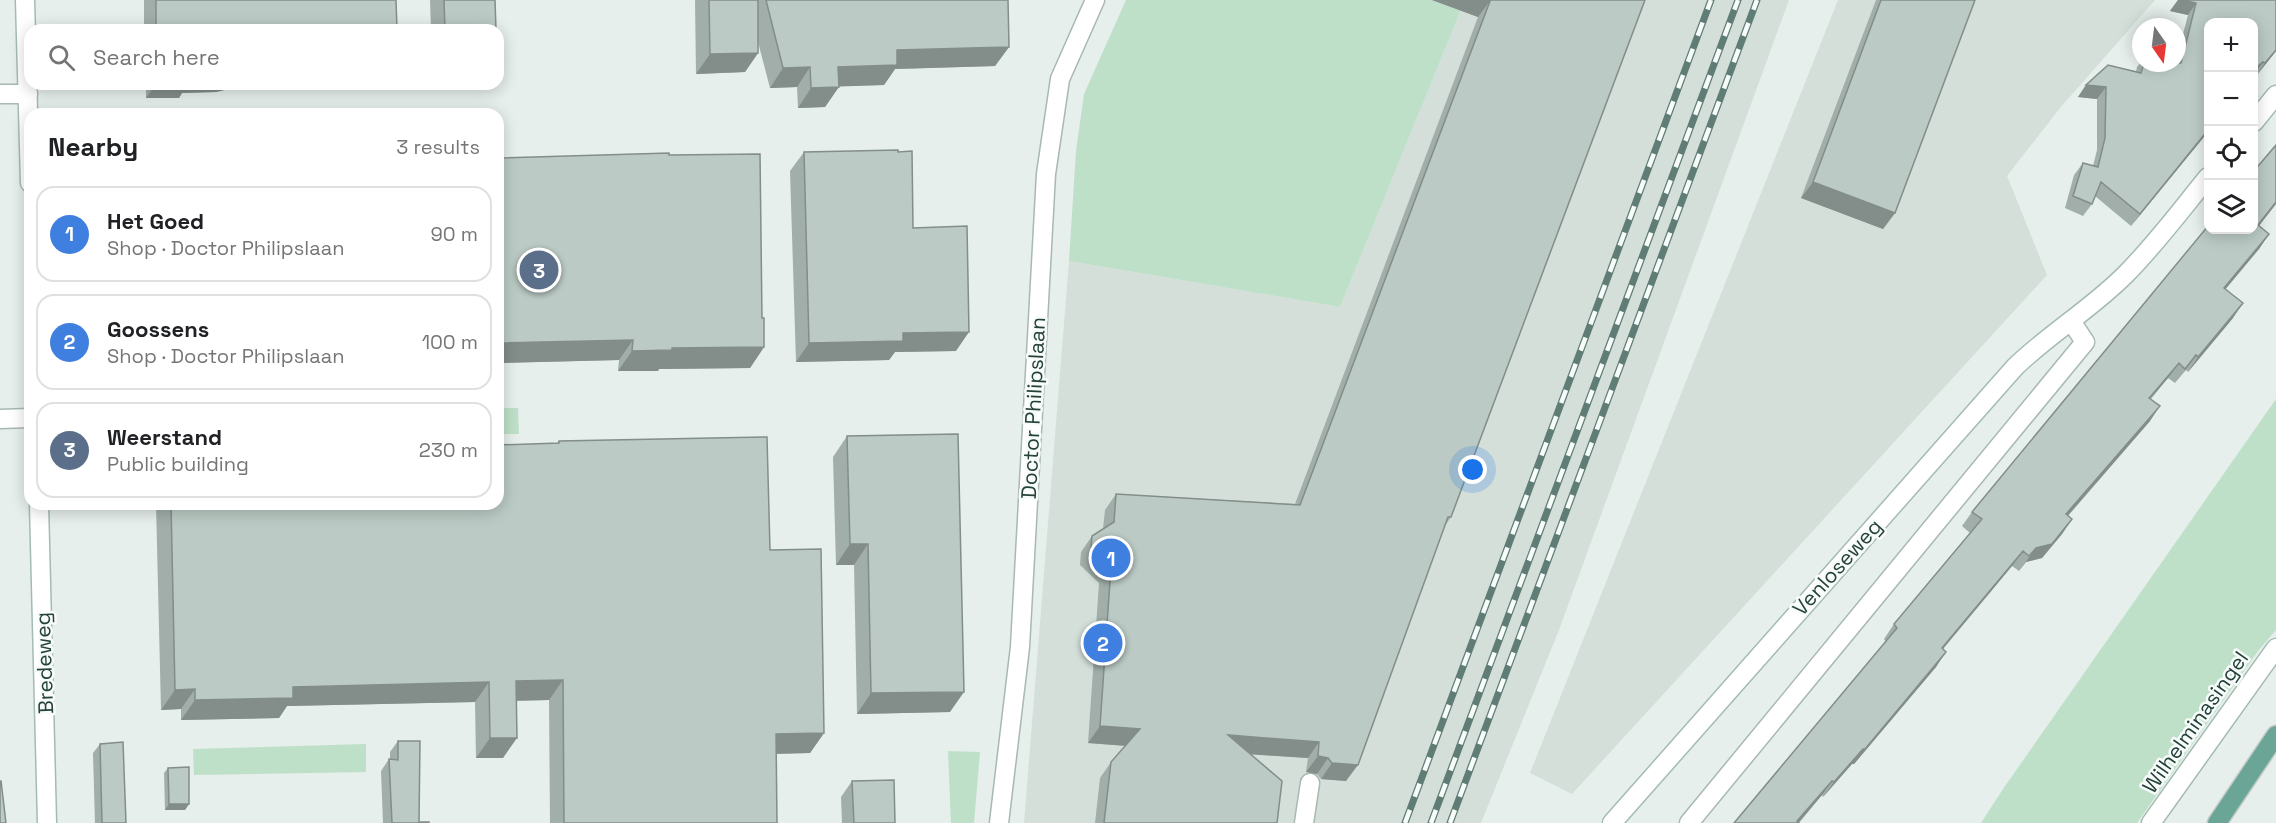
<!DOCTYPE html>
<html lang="en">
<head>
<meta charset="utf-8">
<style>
	body { margin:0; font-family:"Space Grotesk",sans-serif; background:#f6f6f6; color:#202124 }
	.controls { position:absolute; right:18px; top:18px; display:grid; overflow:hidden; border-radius:12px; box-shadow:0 3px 15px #0003 }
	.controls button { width:54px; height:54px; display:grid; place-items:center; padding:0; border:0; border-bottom:2px solid #e0e0e0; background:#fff; color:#202124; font:30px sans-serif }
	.compass { position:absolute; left:2132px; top:18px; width:54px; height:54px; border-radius:50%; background:#fff; box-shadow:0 3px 15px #0003; rotate:166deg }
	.you { position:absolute; left:1473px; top:470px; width:21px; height:21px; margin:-15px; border:4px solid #fff; border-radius:50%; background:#1a73e8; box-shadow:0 0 0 9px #1a73e833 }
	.badge { display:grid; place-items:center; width:39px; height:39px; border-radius:50%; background:#0f766e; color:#fff; font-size:20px; font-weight:700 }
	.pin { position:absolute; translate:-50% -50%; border:3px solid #fff; box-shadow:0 2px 6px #0006 }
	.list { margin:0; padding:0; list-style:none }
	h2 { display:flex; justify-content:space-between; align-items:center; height:78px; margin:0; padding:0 24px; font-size:26px }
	h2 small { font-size:20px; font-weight:400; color:#757577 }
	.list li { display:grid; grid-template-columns:39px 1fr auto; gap:18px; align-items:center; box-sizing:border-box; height:96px; margin:0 12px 12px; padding:0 12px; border:2px solid #e0e0e0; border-radius:18px }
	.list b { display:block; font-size:22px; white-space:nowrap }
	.list p { margin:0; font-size:20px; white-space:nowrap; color:#757577 }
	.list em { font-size:20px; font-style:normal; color:#757577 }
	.icon { flex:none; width:33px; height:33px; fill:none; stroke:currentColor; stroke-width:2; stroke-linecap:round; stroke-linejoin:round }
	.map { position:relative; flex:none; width:2276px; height:823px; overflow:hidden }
	.search { position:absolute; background:#fff; box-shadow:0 3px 15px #0003; left:24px; top:24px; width:480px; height:66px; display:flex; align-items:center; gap:15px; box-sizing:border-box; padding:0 21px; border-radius:18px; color:#757577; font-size:22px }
	.panel { position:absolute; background:#fff; box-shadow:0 3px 15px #0003; left:24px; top:108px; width:480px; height:402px; border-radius:18px }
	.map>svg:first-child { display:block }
	.built { fill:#d4dfda }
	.green { fill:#bfe0c8 }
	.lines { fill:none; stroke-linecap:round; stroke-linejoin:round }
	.street-casing { stroke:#a8b8b2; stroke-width:21 }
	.secondary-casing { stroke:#a4bbb3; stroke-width:21 }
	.primary-casing { stroke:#c2cac8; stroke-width:21 }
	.street { stroke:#fff; stroke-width:18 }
	.secondary { stroke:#fff; stroke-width:18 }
	.primary { stroke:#6aa596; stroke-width:18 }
	.rail-casing { stroke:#5f7d75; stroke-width:7 }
	.rail { stroke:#f7fbf9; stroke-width:4.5; stroke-dasharray:14; stroke-linecap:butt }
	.wall { fill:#a1aea9 }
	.shaded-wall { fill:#838d89 }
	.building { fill:#bbcac4; stroke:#838d89; stroke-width:1.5 }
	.labels { text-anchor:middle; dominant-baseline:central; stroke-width:5; stroke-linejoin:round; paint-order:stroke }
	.street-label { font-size:21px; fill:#24423a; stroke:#f7fbf9 }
</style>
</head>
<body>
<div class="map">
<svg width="2276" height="823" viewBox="0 0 2276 823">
	<rect width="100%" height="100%" fill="#e6efeb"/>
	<!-- built -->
	<path class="built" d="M 1465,0 L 1789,0 L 1559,630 L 1481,823 L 1024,823 L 1069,261 L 1340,307 Z
		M 1838,0 L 2155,0 L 2060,108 L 2007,176 L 2047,275 L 1572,794 L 1530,773 Z"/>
	<!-- green -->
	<path class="green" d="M 1126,0 L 1465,0 L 1340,307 L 1069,261 L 1076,151 L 1084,94 Z
		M 2276,399 L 2276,630 L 2258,651 L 2137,823 L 1981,823 L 2003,789 Z
		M 498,408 L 518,408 L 519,434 L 498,434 Z
		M 366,744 L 366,772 L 194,775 L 193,749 Z
		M 948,751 L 980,752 L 974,823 L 951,823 Z"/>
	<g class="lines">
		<defs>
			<path id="street" d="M 0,94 L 28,94
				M 0,419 L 30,418
				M 999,823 L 1020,647 L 1046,174 L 1060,79 L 1095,0
				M 1304,823 L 1310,783
				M 1689,823 L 2085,342 L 2071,321"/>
			<path id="secondary" d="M 25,0 L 30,183
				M 2254,122 L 2276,95
				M 39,504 L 47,823
				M 1612,823 L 2015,367 C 2049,334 2091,309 2125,275 C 2155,245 2181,210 2208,177
				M 2151,823 L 2276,648"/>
			<path id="primary" d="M 2217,823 L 2276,735"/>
		</defs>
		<!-- street casing -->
		<use href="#street" class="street-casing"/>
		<!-- secondary casing -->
		<use href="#secondary" class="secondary-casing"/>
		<!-- primary casing -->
		<use href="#primary" class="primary-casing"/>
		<!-- street -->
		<use href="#street" class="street"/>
		<!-- secondary -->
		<use href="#secondary" class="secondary"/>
		<!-- primary -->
		<use href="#primary" class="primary"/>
		<defs>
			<path id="rail" d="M 1405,823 L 1711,0
				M 1431,823 L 1738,0
				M 1450,823 L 1757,0"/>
		</defs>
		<!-- rail casing -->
		<use href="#rail" class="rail-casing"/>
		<!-- rail -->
		<use href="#rail" class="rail"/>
	</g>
	<!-- wall -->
	<path class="wall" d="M 144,0 L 396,0 L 397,30 L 144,30 Z
		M 430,0 L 495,0 L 496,30 L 431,30 Z
		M 695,0 L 1007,0 L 1009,47 L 995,66 L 895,69 L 884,85 L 839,86 L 825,107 L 798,108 L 797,87 L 770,88 L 758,42 L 758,53 L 745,72 L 696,74 Z
		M 1432,0 L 1645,0 L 1451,517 L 1444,527 L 1346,781 L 1321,779 L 1317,774 L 1306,772 L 1308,758 L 1250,754 L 1277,823 L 1095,823 L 1100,778 L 1111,762 L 1126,746 L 1088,743 L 1099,583 L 1080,565 L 1081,552 L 1092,536 L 1103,529 L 1105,510 L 1116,494 L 1295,504 L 1478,17 Z
		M 1876,0 L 1975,0 L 1895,213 L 1883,229 L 1801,198 Z
		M 2178,0 L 2276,0 L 2276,51 L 2257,75 L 2254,74 L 2253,22 L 2208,132 L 2131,226 L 2095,196 L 2092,204 L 2083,216 L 2065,208 L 2074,175 L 2083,163 L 2093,166 L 2097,150 L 2097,99 L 2078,97 L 2086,85 L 2136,72 L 2137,67 L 2141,62 L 2141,63 L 2177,63 L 2177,57 L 2188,15 L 2170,11 Z
		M 146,84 L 354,84 L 241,86 L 216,92 L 182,93 L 179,98 L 146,98 Z
		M 804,152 L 913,228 L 956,351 L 895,352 L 889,360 L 796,362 L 790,171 Z
		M 669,155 L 762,318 L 764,347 L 750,368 L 659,369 L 658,371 L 618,371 L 619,360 L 498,363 L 498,158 Z
		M 2276,204 L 2259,225 L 2269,234 L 2259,249 L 2225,289 L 2233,318 L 2188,372 L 2186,370 L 2175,383 L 2168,378 L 2151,399 L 2150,421 L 2068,516 L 2072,519 L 2062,534 L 2042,558 L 2026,562 L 2019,571 L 2012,566 L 1943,649 L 1936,667 L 1854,764 L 1852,764 L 1823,797 L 1822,795 L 1799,823 L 1734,823 L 1886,642 L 1884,639 L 1894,624 L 1970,533 L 1962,526 L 1972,512 Z
		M 847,436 L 950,712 L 857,714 L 854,565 L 836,565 L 833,457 Z
		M 559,441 L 770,550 L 824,733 L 810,753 L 776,754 L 777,823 L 550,823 L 549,700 L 516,701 L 503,758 L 476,758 L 475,702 L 287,706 L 279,718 L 181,720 L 181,709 L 161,710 L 156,504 L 498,504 Z
		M 398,741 L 419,822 L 429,823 L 383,823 L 381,771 L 389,759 L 390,759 L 390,752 Z
		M 100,744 L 126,823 L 95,823 L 93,753 Z
		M 168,768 L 189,804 L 185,810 L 165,810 L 164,773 Z
		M 852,781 L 895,823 L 842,823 L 841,797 Z"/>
	<!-- shaded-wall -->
	<path class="shaded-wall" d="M 1432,0 L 1488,0 L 1490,1 L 1478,17 Z
		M 2178,0 L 2182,0 L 2196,3 L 2188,15 L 2170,11 Z
		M 1009,47 L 995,66 L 895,69 L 884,85 L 825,87 L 838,67 L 897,50 Z
		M 2276,50 L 2276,51 L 2257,75 L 2265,63 Z
		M 758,53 L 745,72 L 696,74 L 710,54 Z
		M 2263,62 L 2254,74 L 2253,74 L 2253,70 Z
		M 810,67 L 797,87 L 770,88 L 783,68 Z
		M 156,84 L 354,84 L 241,86 L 216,92 L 182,93 L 179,98 L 146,98 Z
		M 2086,85 L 2106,87 L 2097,99 L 2078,97 Z
		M 839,87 L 825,107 L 798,108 L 811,88 Z
		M 2208,130 L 2208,132 L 2131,226 L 2140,214 Z
		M 1813,182 L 1895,213 L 1883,229 L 1801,198 Z
		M 2276,202 L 2276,204 L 2248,240 L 2258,225 Z
		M 2269,234 L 2259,249 L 2214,303 L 2224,288 Z
		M 2243,303 L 2233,318 L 2188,372 L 2198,357 Z
		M 969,332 L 956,351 L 895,352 L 889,360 L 796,362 L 809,343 L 903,333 Z
		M 633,340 L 619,360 L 498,363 L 498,343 Z
		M 764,347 L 750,368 L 659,369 L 658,371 L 618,371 L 632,351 L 672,348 Z
		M 2179,363 L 2168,378 L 2140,410 L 2151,396 Z
		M 2160,406 L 2150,421 L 2056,529 L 2066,514 Z
		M 2072,519 L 2062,534 L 2042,558 L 2026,562 L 2019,571 L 2036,548 Z
		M 850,544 L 868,544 L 854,565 L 836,565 Z
		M 2023,551 L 2012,566 L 1931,663 L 1942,648 Z
		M 1946,652 L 1936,667 L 1854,764 L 1852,764 L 1823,797 L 1834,782 Z
		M 563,680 L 549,700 L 502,701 L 516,681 Z
		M 489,682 L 475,702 L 287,706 L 279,718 L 181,720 L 195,700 L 293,687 Z
		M 195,689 L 181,709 L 161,710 L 175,690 Z
		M 964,692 L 950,712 L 857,714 L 871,693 Z
		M 1100,726 L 1140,729 L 1129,746 L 1088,743 Z
		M 824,733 L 810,753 L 762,754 L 776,734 Z
		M 1228,735 L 1319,742 L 1308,758 L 1217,752 Z
		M 490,738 L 517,738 L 503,758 L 476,758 Z
		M 1318,756 L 1328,758 L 1317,774 L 1306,772 Z
		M 1332,763 L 1358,765 L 1346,781 L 1321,779 Z
		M 1832,781 L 1822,795 L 1798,823 L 1796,823 Z
		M 169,804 L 189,804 L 185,810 L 165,810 Z"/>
	<!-- building -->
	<path class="building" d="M 156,0 L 396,0 L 397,30 L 156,30 Z
		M 444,0 L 495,0 L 496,30 L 445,30 Z
		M 709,0 L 758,0 L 758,53 L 710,54 Z
		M 766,0 L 1008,0 L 1009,47 L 897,50 L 897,65 L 838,67 L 839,87 L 811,88 L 810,67 L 783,68 Z
		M 1488,0 L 1645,0 L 1451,517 L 1448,517 L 1358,765 L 1332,763 L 1328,758 L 1318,756 L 1319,742 L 1228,735 L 1282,781 L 1277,823 L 1104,823 L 1111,762 L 1140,729 L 1100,726 L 1111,567 L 1091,548 L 1092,536 L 1114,522 L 1116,494 L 1300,505 L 1490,1 Z
		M 1881,0 L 1975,0 L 1895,213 L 1813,182 Z
		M 2182,0 L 2276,0 L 2276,50 L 2265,63 L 2263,62 L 2253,70 L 2253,22 L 2208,22 L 2208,130 L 2140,214 L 2101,182 L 2092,204 L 2073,196 L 2083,163 L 2098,167 L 2105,138 L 2106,87 L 2086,85 L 2108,65 L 2141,73 L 2144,63 L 2181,63 L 2196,3 Z
		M 2276,145 L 2276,202 L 2258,225 L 2269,234 L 2224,288 L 2243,303 L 2198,357 L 2196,355 L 2185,369 L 2179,363 L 2151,396 L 2149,398 L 2160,406 L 2066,514 L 2072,519 L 2052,544 L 2036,548 L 2029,556 L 2023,551 L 1942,648 L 1946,652 L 1865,749 L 1863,749 L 1834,782 L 1832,781 L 1797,821 L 1799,823 L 1734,823 L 1897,628 L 1894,624 L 1982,519 L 1972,512 L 2208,226 L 2208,230 L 2253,230 L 2253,172 Z
		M 898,150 L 898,152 L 912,151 L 913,228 L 967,226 L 969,332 L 903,333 L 903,341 L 809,343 L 804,152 Z
		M 669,153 L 669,155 L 760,154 L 762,318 L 764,318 L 764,347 L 672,348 L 672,350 L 632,351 L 633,340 L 498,343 L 498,158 Z
		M 958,434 L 964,692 L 871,693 L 868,544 L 850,544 L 847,436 Z
		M 767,437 L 770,550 L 821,549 L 824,733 L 776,734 L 777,823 L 564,823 L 563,680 L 516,681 L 517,738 L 490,738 L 489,682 L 293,687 L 293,698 L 195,700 L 195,689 L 175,690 L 171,504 L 498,504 L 498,445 L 559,443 L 559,441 Z
		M 398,741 L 420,741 L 419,822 L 429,822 L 429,823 L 392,823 L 389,759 L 398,760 Z
		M 123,742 L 126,823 L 102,823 L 100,744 Z
		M 189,767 L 189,804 L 169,804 L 168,768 Z
		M 894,780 L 895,823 L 854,823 L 852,781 Z
		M 0,781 L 1,781 L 6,823 L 0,823 Z"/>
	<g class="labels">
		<!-- street labels -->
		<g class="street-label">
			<text transform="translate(1033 408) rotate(-87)">Doctor Philipslaan</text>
			<text transform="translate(1837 567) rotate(-48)">Venloseweg</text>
			<text transform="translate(44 663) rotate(-92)">Bredeweg</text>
			<text transform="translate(2195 722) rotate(-55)">Wilhelminasingel</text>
		</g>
	</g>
</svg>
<div class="controls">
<button>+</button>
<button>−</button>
<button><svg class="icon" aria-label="locate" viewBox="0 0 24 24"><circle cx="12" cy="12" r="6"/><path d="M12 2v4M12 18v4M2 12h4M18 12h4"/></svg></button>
<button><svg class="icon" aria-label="layers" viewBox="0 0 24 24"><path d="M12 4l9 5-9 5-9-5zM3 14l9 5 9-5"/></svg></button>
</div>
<svg class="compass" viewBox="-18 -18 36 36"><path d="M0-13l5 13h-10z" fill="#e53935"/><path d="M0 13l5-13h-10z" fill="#757577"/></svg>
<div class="you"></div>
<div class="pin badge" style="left:1111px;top:558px;background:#3f7fe0">1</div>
<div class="pin badge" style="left:1103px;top:643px;background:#3f7fe0">2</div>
<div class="pin badge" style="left:539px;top:270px;background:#5c6f8a">3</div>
<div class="search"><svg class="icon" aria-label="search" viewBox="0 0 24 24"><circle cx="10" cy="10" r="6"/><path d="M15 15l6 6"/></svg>Search here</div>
<section class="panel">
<h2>Nearby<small>3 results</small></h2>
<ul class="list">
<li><span class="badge" style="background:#3f7fe0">1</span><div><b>Het Goed</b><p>Shop · Doctor Philipslaan</p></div><em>90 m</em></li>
<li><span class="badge" style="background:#3f7fe0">2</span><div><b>Goossens</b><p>Shop · Doctor Philipslaan</p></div><em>100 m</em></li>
<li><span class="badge" style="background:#5c6f8a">3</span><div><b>Weerstand</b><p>Public building</p></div><em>230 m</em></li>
</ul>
</section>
</div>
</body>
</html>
